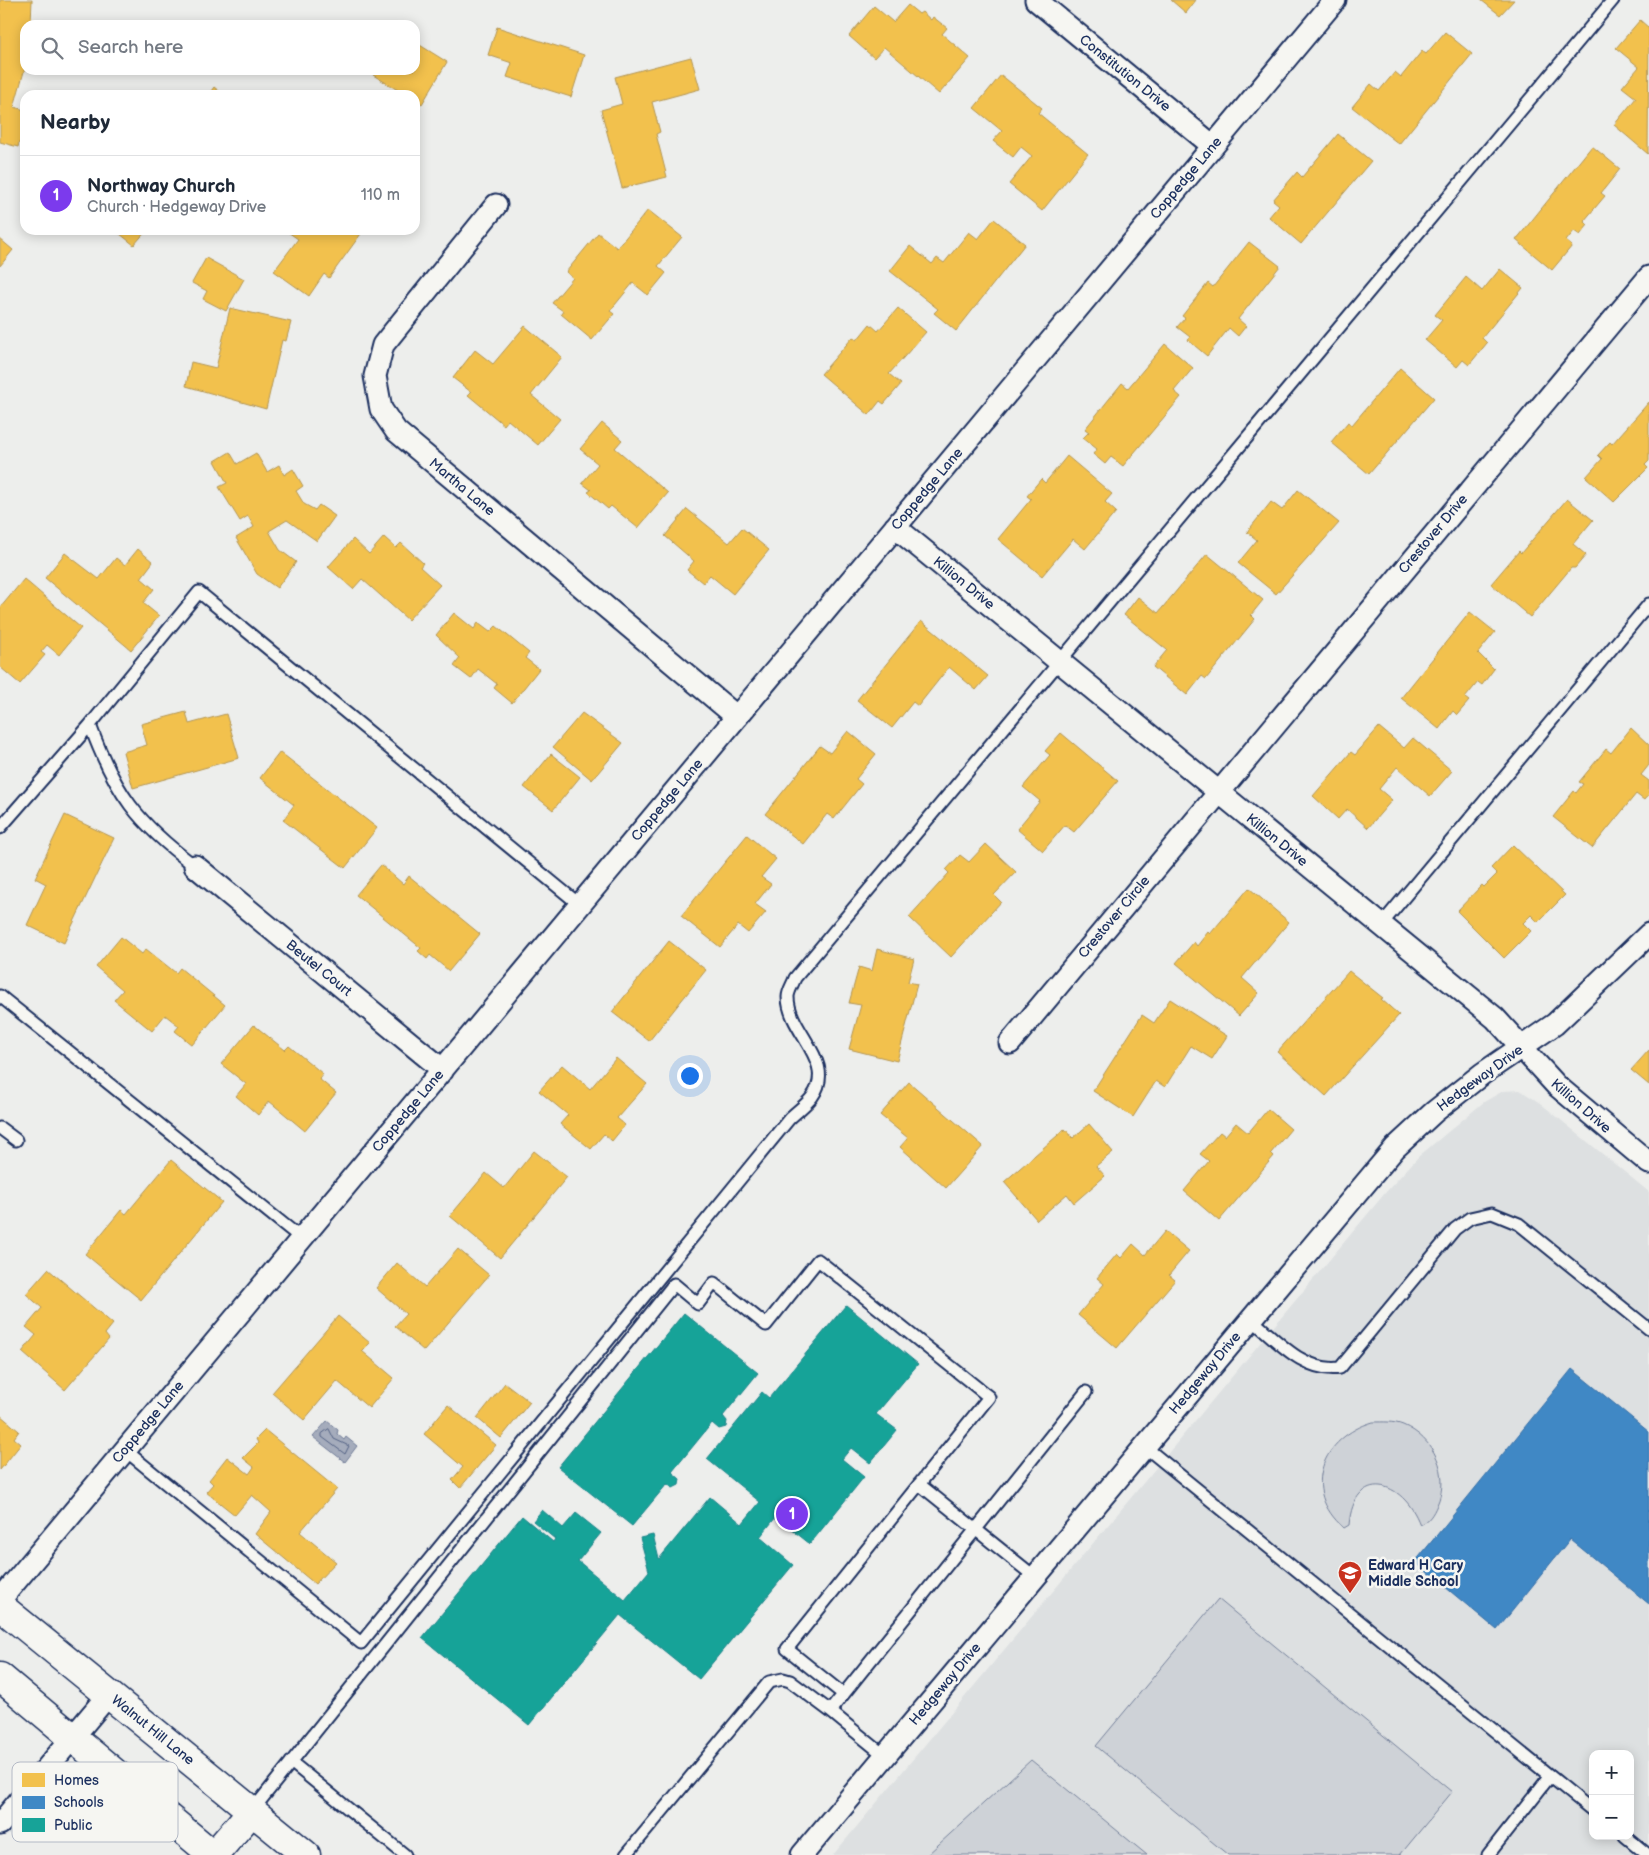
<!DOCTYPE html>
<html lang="en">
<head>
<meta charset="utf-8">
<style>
	body { margin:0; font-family:"Balsamiq Sans",sans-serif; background:#f2f2f3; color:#1f2937 }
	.controls { position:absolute; right:15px; bottom:15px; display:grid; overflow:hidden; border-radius:10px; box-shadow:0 2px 12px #0003 }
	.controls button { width:45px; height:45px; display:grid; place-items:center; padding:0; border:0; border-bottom:1px solid #e0e1e3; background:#fff; color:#1f2937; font:25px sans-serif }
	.you { position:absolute; left:689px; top:1075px; width:18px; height:18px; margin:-12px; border:4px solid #fff; border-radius:50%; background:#1a73e8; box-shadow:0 0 0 8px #1a73e833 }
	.badge { display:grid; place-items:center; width:32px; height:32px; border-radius:50%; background:#7c3aed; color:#fff; font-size:16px; font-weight:700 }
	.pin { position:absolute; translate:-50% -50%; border:2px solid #fff; box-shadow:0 1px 5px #0006 }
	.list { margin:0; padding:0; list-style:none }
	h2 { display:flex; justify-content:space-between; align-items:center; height:65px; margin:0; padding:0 20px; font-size:21px }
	h2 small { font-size:16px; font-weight:400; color:#747a83 }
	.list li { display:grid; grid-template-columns:32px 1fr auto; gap:15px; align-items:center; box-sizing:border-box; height:80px; padding:0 20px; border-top:1px solid #e0e1e3 }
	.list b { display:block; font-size:19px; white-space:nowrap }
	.list p { margin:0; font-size:16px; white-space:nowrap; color:#747a83 }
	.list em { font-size:16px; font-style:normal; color:#747a83 }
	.icon { flex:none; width:28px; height:28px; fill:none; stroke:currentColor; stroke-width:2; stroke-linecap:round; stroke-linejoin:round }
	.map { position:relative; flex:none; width:1649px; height:1855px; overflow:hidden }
	.search { position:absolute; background:#fff; box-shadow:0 2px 12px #0003; left:20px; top:20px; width:400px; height:55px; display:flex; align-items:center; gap:12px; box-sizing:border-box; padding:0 18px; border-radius:15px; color:#747a83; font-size:19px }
	.panel { position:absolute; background:#fff; box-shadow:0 2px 12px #0003; left:20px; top:90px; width:400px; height:145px; border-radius:15px }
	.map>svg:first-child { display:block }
	.built { fill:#dde0e1; fill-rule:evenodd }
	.green { fill:#ced2d7; stroke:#74809a }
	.water { fill:#a5acbc; stroke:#6e7a96 }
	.homes { fill:#f2c14e; stroke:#b29553 }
	.schools { fill:#3f88c5; stroke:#346da6 }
	.public { fill:#17a398; stroke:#188087 }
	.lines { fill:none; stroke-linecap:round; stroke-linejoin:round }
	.shore { stroke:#526184; stroke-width:1 }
	.service-casing { stroke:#1b2f5e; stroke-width:15 }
	.minor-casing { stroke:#1b2f5e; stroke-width:25 }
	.secondary-casing { stroke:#1b2f5e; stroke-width:31 }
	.service { stroke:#f6f6f2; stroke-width:11 }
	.minor { stroke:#f6f6f2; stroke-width:21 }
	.secondary { stroke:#f6f6f2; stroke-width:28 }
	.labels { text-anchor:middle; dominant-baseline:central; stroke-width:5; stroke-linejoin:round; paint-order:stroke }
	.street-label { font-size:14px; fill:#1b2f5e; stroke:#f6f6f2 }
	.poi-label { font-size:14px; font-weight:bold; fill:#1b2f5e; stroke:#f6f6f2; text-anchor:start }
	.key { fill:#f6f6f2; stroke:#b4bac6; stroke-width:1 }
	.key-label { font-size:14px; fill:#1b2f5e }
</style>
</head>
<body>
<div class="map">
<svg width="1649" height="1855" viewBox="0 0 1649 1855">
	<rect width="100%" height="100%" fill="#edeeec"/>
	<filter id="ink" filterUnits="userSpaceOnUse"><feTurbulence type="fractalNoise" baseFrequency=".02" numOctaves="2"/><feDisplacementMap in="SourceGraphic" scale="10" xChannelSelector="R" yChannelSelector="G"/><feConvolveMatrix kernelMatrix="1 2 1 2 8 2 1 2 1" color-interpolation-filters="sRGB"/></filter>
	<g filter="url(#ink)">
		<!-- built -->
		<path class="built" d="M 1520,1090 L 1540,1103 L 1649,1192 L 1649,1855 L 833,1855 L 1386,1192 L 1419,1156 L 1484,1102 L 1503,1091 ZM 1593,1754 L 1630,1754 L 1630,1836 L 1593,1836 Z"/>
		<!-- green -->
		<path class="green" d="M 1373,1422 C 1383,1422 1393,1421 1403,1425 C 1434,1438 1451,1474 1437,1505 C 1433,1514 1429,1521 1420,1525 C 1403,1479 1354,1467 1349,1525 L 1344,1528 C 1300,1490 1322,1437 1373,1422 Z
			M 1218,1599 L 1452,1792 L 1400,1855 L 1228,1855 L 1096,1746 Z
			M 1031,1760 L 1147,1855 L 927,1855 Z"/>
		<!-- water -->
		<path class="water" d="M 327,1421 L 338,1430 L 337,1434 L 344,1440 L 346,1437 L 357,1446 L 345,1462 L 313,1437 Z"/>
		<!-- homes -->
		<path class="homes" d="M 0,0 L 32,0 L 31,23 L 35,25 L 25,25 L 25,68 L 14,107 L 25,110 L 25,144 L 19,143 L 18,147 L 0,142 Z
			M 1171,0 L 1196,0 L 1186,13 Z
			M 1481,0 L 1514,0 L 1500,15 Z
			M 908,5 L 919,14 L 922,12 L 931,20 L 933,17 L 947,28 L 942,34 L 970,58 L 939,94 L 884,47 L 874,58 L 849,36 L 874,6 L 893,22 Z
			M 1640,20 L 1649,28 L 1648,154 L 1614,125 L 1636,98 L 1622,87 L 1639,67 L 1616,48 Z
			M 497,27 L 584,55 L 571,97 L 507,77 L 512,63 L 488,55 Z
			M 1445,32 L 1472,54 L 1399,144 L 1352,107 L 1371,84 L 1379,91 L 1395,72 L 1401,77 L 1422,51 L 1426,54 Z
			M 415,42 L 447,62 L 422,104 L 415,100 L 415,95 L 406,95 L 373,75 L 376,70 L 415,70 Z
			M 691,57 L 700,89 L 652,102 L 660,132 L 656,134 L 667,177 L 622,188 L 601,110 L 622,104 L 615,77 Z
			M 1001,75 L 1042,108 L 1038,113 L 1088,154 L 1042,211 L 1009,184 L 1032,156 L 1021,147 L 1013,157 L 993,141 L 1002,131 L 974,108 Z
			M 214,87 L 224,95 L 208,95 Z
			M 39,90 L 57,95 L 37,95 Z
			M 1338,134 L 1371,161 L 1301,244 L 1269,217 L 1279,205 L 1273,200 L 1297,172 L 1302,177 Z
			M 1592,146 L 1620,169 L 1601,193 L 1605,196 L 1584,221 L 1588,225 L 1580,235 L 1574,231 L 1566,241 L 1572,246 L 1552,270 L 1516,240 Z
			M 648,210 L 682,237 L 658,266 L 666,273 L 648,295 L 633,283 L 610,311 L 614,314 L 592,340 L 561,314 L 563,311 L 552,303 L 573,278 L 566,272 L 598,233 L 617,248 Z
			M 994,219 L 1025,244 L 956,331 L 934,313 L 938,309 L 890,271 L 910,246 L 932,264 L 937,258 L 944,263 L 969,232 L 978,239 Z
			M 115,230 L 147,230 L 134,245 Z
			M 285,230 L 361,230 L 363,231 L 329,278 L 324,274 L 309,296 L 274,271 L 298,239 Z
			M 0,239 L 13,250 L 0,266 Z
			M 1249,242 L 1280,266 L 1238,319 L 1246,326 L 1238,336 L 1229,328 L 1207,356 L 1188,340 L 1190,337 L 1177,327 L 1185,318 L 1182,316 L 1208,283 L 1213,287 Z
			M 206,258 L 244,279 L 226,311 L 203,299 L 207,291 L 192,283 Z
			M 1500,269 L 1523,288 L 1482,338 L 1487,343 L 1469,365 L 1463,360 L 1457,367 L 1425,340 L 1442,320 L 1435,315 L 1466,277 L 1482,291 Z
			M 230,308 L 291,322 L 286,341 L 282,340 L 266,409 L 186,386 L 191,362 L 216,368 Z
			M 898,308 L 926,332 L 889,374 L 901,384 L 884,404 L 880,401 L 869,415 L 821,374 L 853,337 L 857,340 L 870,324 L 878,331 Z
			M 525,326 L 562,357 L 531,395 L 560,419 L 538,445 L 508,420 L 504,425 L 468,395 L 471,392 L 453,378 L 475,350 L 493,364 Z
			M 1165,344 L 1193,368 L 1174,391 L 1181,397 L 1123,466 L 1111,457 L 1105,464 L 1093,454 L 1097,449 L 1083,438 L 1089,432 L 1085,429 L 1122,383 L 1128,388 Z
			M 1400,368 L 1434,398 L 1369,474 L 1331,442 L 1348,422 L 1352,425 Z
			M 1649,402 L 1649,461 L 1645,465 L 1648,468 L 1614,502 L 1586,477 L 1602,459 L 1598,455 L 1610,442 L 1612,444 Z
			M 602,423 L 622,440 L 615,448 L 668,493 L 638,528 L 611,506 L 608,509 L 588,492 L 591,490 L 582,483 L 598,464 L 580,449 Z
			M 230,452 L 237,464 L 256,453 L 267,472 L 279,465 L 284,475 L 293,469 L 303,486 L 296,491 L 304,504 L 315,510 L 319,505 L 335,516 L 317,541 L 287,520 L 269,531 L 280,550 L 296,562 L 277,588 L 257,574 L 236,538 L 254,527 L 248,516 L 240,521 L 219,487 L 227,483 L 215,461 Z
			M 1067,456 L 1112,494 L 1105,502 L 1116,512 L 1085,549 L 1073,539 L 1042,576 L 998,539 L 1031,499 L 1027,496 L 1041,479 L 1045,483 Z
			M 1298,490 L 1339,523 L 1276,594 L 1238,563 L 1257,540 L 1247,532 L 1271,502 L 1282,510 Z
			M 1567,499 L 1593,520 L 1573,544 L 1586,555 L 1575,568 L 1571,568 L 1530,617 L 1491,584 L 1519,551 L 1521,553 Z
			M 687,509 L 729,543 L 742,528 L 769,550 L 733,594 L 710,575 L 703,583 L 687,570 L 694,561 L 665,536 Z
			M 384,537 L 396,548 L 401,543 L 423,563 L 420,567 L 440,585 L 408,620 L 362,579 L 353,589 L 328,567 L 353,539 L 369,554 Z
			M 138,549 L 153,562 L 141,578 L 154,589 L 143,603 L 159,616 L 131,650 L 45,578 L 65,553 L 99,579 L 116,558 L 125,565 Z
			M 1207,554 L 1263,600 L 1251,615 L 1255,619 L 1206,679 L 1202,676 L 1187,695 L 1153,667 L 1167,650 L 1124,615 L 1138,597 L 1158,613 Z
			M 24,579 L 81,628 L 59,655 L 47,645 L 41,652 L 45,655 L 20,684 L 0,667 L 0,608 Z
			M 1470,612 L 1495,632 L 1478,653 L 1494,669 L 1482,685 L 1478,682 L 1465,698 L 1469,701 L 1457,715 L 1453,711 L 1439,729 L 1401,698 Z
			M 454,613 L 474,629 L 478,623 L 490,632 L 496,626 L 529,653 L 525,658 L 539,669 L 512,703 L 494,688 L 497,684 L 478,669 L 471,679 L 454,666 L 460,658 L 436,635 Z
			M 921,621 L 988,676 L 976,690 L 949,667 L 918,706 L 913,702 L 892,728 L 857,700 Z
			M 186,712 L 189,724 L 226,714 L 239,758 L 133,788 L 123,752 L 147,745 L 141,724 Z
			M 582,713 L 623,743 L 592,780 L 553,747 Z
			M 1379,727 L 1404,748 L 1413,738 L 1452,771 L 1430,796 L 1397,767 L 1379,789 L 1392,800 L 1368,828 L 1347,809 L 1338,819 L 1313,796 L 1351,752 L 1355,755 Z
			M 1631,728 L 1649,745 L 1649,765 L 1641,775 L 1649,781 L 1649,794 L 1644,800 L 1636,794 L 1592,848 L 1553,817 L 1574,791 L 1576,793 L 1583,784 L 1579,782 L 1606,749 L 1611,753 Z
			M 848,731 L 876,754 L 856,779 L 862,784 L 834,819 L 827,814 L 803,844 L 765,814 L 820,746 L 830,753 Z
			M 1061,733 L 1118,781 L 1074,832 L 1065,825 L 1043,851 L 1017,829 L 1040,801 L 1023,787 L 1050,755 L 1045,751 Z
			M 280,752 L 377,828 L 345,868 L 283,820 L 294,805 L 260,778 Z
			M 551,754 L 580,777 L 553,810 L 524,787 Z
			M 65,815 L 114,838 L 64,943 L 27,925 L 46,884 L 35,878 Z
			M 747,835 L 776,859 L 761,877 L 771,884 L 755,904 L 766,912 L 748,933 L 738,925 L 720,947 L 681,916 Z
			M 986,844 L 1016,872 L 994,895 L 1001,902 L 951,957 L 909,917 L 949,873 L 946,870 L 960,855 L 969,862 Z
			M 1513,845 L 1565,895 L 1538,922 L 1531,915 L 1523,923 L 1531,931 L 1504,958 L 1457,911 L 1482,885 L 1484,887 L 1497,874 L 1491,868 Z
			M 381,865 L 403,884 L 409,876 L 480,934 L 449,971 L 430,955 L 427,959 L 418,951 L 421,948 L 356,895 Z
			M 1249,888 L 1289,922 L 1242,978 L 1259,993 L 1239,1016 L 1176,963 L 1194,942 L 1197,946 L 1208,932 L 1210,934 Z
			M 121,937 L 142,954 L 146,949 L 176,973 L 180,968 L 225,1005 L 192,1045 L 175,1031 L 179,1026 L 165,1015 L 152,1031 L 114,1000 L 123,990 L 96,967 Z
			M 669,941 L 706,970 L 649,1041 L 612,1012 Z
			M 877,949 L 914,959 L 908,982 L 917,984 L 897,1061 L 849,1049 L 861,1005 L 849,1003 L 859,967 L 872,971 Z
			M 1349,971 L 1383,998 L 1381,999 L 1399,1015 L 1326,1096 L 1277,1052 Z
			M 1170,999 L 1227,1036 L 1212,1059 L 1191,1046 L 1165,1087 L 1156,1081 L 1133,1117 L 1093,1091 L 1142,1015 L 1154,1023 Z
			M 254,1025 L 285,1050 L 289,1046 L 323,1074 L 319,1079 L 336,1093 L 305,1131 L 269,1101 L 258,1115 L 236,1096 L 246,1084 L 221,1064 Z
			M 1649,1050 L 1649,1085 L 1631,1070 Z
			M 616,1058 L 647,1084 L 617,1118 L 625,1125 L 612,1141 L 604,1134 L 591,1149 L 560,1124 L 568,1115 L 539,1091 L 562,1065 L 590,1089 Z
			M 909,1082 L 983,1146 L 946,1188 L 900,1147 L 908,1138 L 880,1115 Z
			M 1268,1109 L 1291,1129 L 1271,1153 L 1274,1156 L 1219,1221 L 1184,1191 L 1209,1161 L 1200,1154 L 1220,1132 L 1225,1136 L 1236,1123 L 1248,1133 Z
			M 1089,1124 L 1113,1152 L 1096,1166 L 1105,1176 L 1074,1203 L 1067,1194 L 1037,1220 L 1004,1182 L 1065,1129 L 1073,1138 Z
			M 534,1151 L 567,1177 L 500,1258 L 450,1216 L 486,1173 L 504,1188 Z
			M 171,1160 L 222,1202 L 141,1300 L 85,1254 L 121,1210 L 126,1214 Z
			M 1165,1231 L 1189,1251 L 1169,1275 L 1175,1280 L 1117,1348 L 1078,1315 L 1104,1284 L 1097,1278 L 1117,1254 L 1121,1258 L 1133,1244 L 1145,1255 Z
			M 458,1249 L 489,1275 L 424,1351 L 395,1326 L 406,1314 L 376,1288 L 397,1263 L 425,1287 Z
			M 48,1269 L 113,1324 L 105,1334 L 109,1339 L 65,1390 L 22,1352 L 36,1335 L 26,1327 L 42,1308 L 26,1294 Z
			M 338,1316 L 370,1343 L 362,1351 L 394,1378 L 369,1408 L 337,1381 L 304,1420 L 272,1393 Z
			M 505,1383 L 530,1402 L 501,1438 L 477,1418 Z
			M 448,1405 L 496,1445 L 460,1488 L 452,1480 L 463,1467 L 424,1434 Z
			M 0,1415 L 19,1431 L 14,1438 L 21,1444 L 0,1470 Z
			M 265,1430 L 337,1489 L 300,1532 L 336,1562 L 315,1584 L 255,1534 L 271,1512 L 252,1495 L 235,1515 L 206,1492 L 213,1484 L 209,1480 L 227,1457 L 249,1474 L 254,1467 L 243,1458 L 258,1443 L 256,1439 Z"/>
		<!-- schools -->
		<path class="schools" d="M 1572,1369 L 1649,1432 L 1649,1604 L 1570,1539 L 1497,1630 L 1415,1562 Z"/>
		<!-- public -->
		<path class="public" d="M 846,1305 L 918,1364 L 876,1414 L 897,1430 L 870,1463 L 851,1448 L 842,1459 L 864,1477 L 810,1544 L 776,1517 L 760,1537 L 793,1565 L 699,1679 L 620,1615 L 529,1725 L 422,1638 L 522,1516 L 553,1542 L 555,1539 L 533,1521 L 542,1510 L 563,1528 L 576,1513 L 601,1533 L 578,1561 L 625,1600 L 649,1571 L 640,1538 L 653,1535 L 659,1559 L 710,1497 L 742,1524 L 760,1502 L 707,1459 L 762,1392 L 769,1398 Z
			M 684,1313 L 758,1373 L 723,1416 L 727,1421 L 726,1427 L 719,1429 L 712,1423 L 672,1472 L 680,1479 L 679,1485 L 673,1488 L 667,1484 L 632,1526 L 558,1467 Z"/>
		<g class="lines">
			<!-- shore -->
			<path class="shore" d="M 329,1429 L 334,1439 L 349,1446 L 345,1454 L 322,1437 L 322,1434 Z"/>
			<defs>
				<path id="service" d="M 0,828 L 90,725
					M 195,866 C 137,823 115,793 90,725 L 199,592 L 580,905
					M 1381,925 L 1649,604
					M 0,996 L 302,1239
					M 0,1128 L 16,1140
					M 1251,1319 C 1277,1340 1304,1373 1340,1368 L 1455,1229 L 1470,1218 L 1492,1213 L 1519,1224 L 1649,1329
					M 1144,1446 L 1593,1811
					M 125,1450 L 361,1643 L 789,1119 C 796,1112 806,1105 812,1097 C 838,1062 788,1032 788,997 C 788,991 793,984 795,978 L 1613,0
					M 919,1484 L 1035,1577
					M 885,1756 L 830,1711 L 1086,1392
					M 291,1762 L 405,1855
					M 252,1811 L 674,1284 L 698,1304 L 714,1283 L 766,1325 L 818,1260 L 989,1397 L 787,1649 L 843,1694
					M 1625,1836 L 1648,1855
					M 626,1855 L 769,1682 L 783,1679 L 790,1681 L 830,1711
					M 1488,1855 L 1550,1776"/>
				<path id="minor" d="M 1036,0 L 1213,146
					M 496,205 L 383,345 L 375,376 L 381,409 L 396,431 L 737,717
					M 895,527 L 1495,1018 L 1556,1085 L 1649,1163
					M 195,866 L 443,1070
					M 1010,1043 L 1649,277
					M 0,1600 L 1335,0
					M 0,1824 L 109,1694
					M 802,1855 L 1395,1148 L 1434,1112 L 1482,1074 L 1555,1024 L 1649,934"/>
				<path id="secondary" d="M 0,1606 L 306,1855
					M 0,1677 L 213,1855
					M 214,1855 L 252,1811"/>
			</defs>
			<!-- service casing -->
			<use href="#service" class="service-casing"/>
			<!-- minor casing -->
			<use href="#minor" class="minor-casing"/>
			<!-- secondary casing -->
			<use href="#secondary" class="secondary-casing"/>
			<!-- service -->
			<use href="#service" class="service"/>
			<!-- minor -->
			<use href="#minor" class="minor"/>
			<!-- secondary -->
			<use href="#secondary" class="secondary"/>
		</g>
	</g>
	<!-- icons -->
	<defs>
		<symbol id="school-pin" viewBox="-11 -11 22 30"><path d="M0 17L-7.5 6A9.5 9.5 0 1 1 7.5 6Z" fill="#c8321e" stroke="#f6f6f2"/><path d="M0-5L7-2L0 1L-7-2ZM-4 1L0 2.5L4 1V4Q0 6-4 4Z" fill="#fff"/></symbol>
	</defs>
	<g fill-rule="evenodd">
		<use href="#school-pin" x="1336" y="1559" width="28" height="38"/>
	</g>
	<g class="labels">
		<!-- street labels -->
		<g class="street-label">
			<text transform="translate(1125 73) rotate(39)">Constitution Drive</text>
			<text transform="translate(1186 178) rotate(-50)">Coppedge Lane</text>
			<text transform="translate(462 487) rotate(40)">Martha Lane</text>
			<text transform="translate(927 489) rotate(-50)">Coppedge Lane</text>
			<text transform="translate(1433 534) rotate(-50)">Crestover Drive</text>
			<text transform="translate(964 583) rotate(39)">Killion Drive</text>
			<text transform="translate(667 800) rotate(-50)">Coppedge Lane</text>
			<text transform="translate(1277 840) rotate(39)">Killion Drive</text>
			<text transform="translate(1114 917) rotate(-50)">Crestover Circle</text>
			<text transform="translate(319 968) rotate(39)">Beutel Court</text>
			<text transform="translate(1480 1078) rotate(-36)">Hedgeway Drive</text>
			<text transform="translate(1581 1106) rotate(41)">Killion Drive</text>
			<text transform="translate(408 1111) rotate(-50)">Coppedge Lane</text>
			<text transform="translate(1205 1373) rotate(-50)">Hedgeway Drive</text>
			<text transform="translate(148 1422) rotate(-50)">Coppedge Lane</text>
			<text transform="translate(945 1684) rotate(-50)">Hedgeway Drive</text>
			<text transform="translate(153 1730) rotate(39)">Walnut Hill Lane</text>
		</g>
		<!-- poi labels -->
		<g class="poi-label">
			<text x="1368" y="1565">Edward H Cary<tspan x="1368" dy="16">Middle School</tspan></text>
		</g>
	</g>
	<!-- legend -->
	<rect x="12" y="1762" width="166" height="80" rx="8" class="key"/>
	<rect x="22" y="1773" width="23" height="14" fill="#f2c14e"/>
	<rect x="22" y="1796" width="23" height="13" fill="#3f88c5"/>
	<rect x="22" y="1818" width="23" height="14" fill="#17a398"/>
	<g class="key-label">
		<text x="54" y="1785">Homes</text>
		<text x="54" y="1807">Schools</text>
		<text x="54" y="1830">Public</text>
	</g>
</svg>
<div class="controls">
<button>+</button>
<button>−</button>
</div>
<div class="you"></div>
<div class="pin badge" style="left:792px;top:1514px">1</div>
<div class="search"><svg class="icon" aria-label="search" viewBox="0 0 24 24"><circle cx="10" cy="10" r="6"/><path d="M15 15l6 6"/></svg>Search here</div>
<section class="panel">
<h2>Nearby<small></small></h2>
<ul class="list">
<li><span class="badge">1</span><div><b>Northway Church</b><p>Church · Hedgeway Drive</p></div><em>110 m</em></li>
</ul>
</section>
</div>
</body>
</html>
